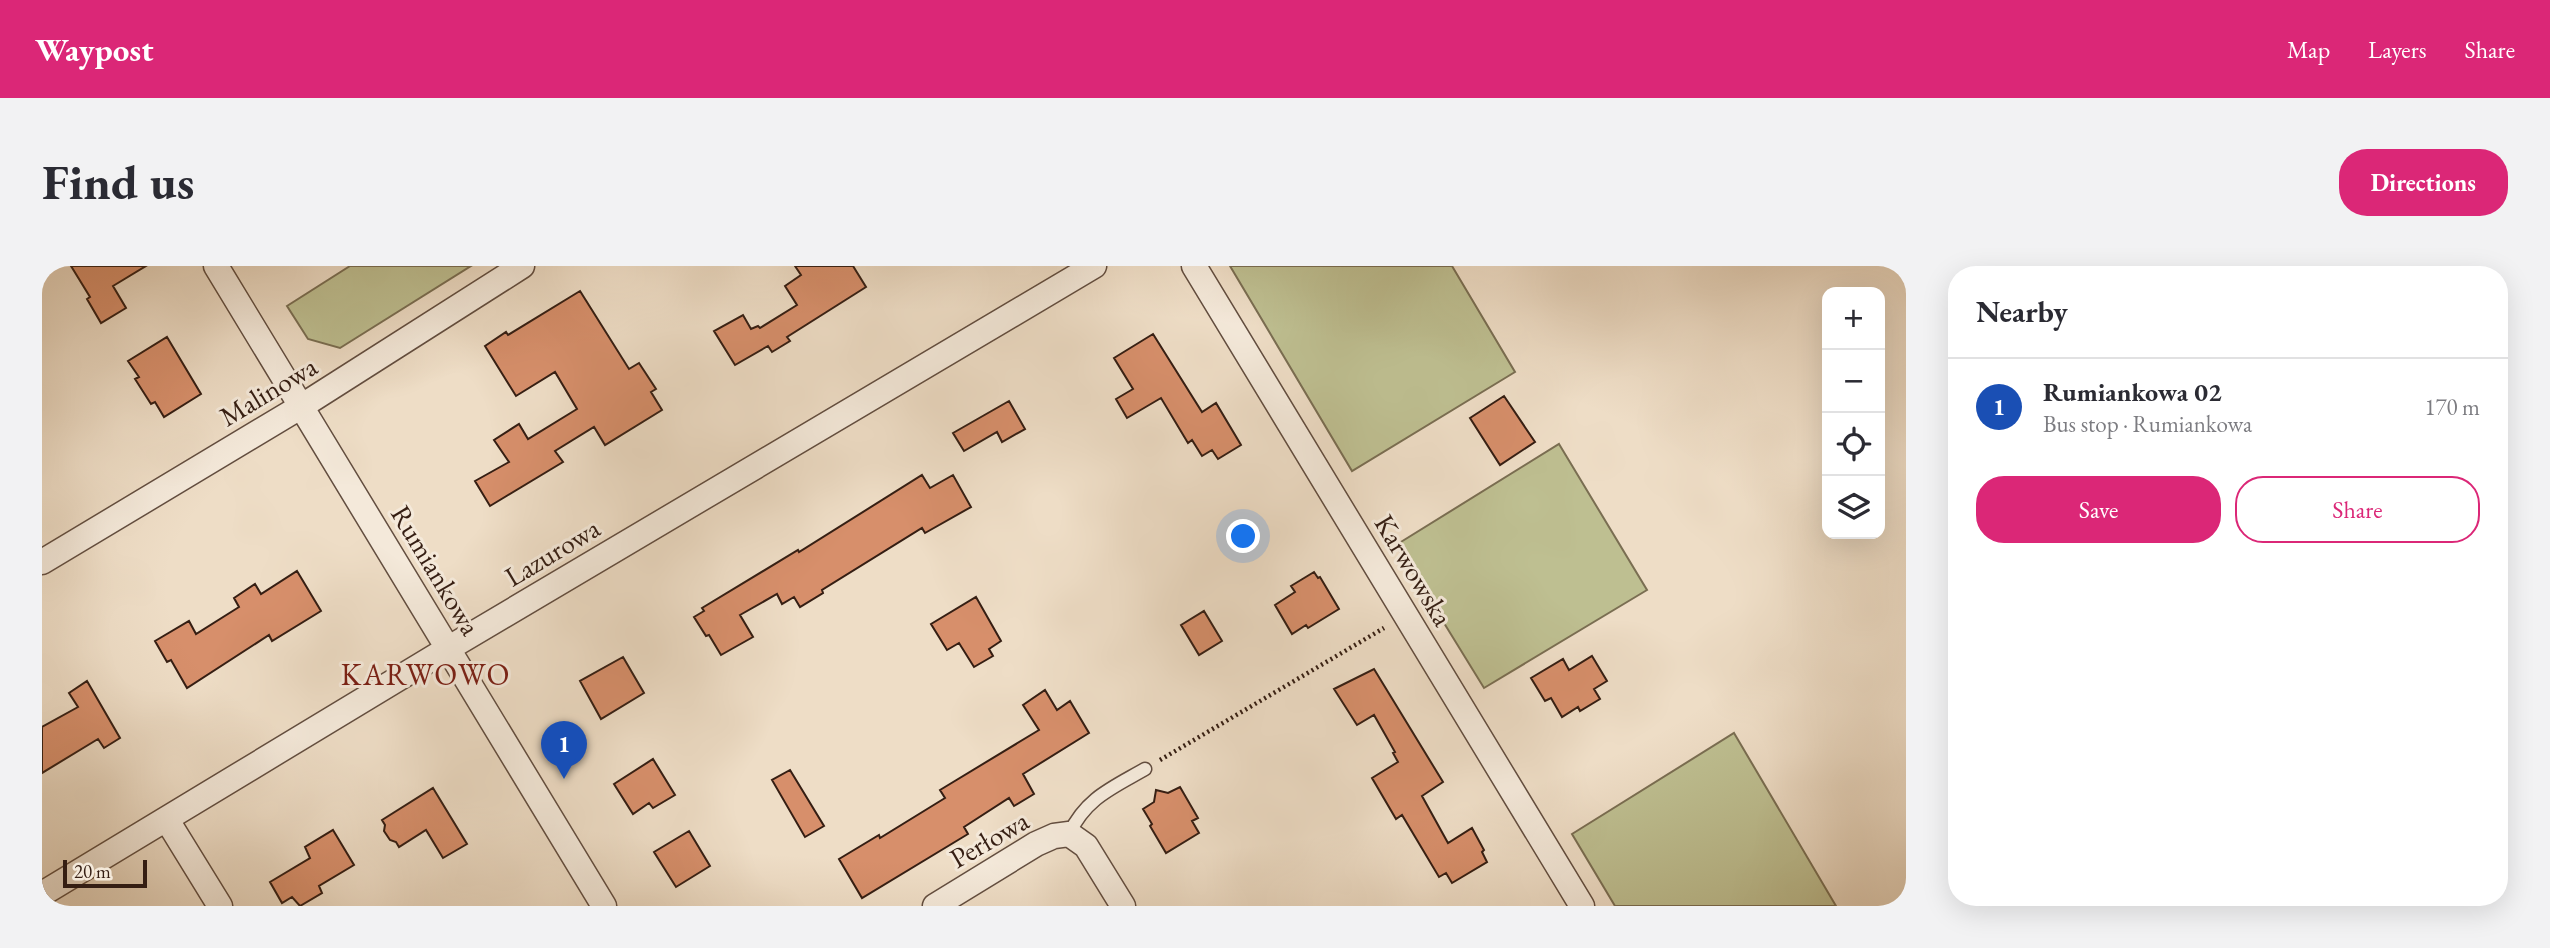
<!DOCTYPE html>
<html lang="en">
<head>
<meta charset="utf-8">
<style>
	body { margin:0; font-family:"EB Garamond",serif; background:#f2f2f3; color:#2b2b33 }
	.controls { position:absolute; right:21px; top:21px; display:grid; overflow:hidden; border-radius:14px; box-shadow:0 7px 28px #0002 }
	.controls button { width:63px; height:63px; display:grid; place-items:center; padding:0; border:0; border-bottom:2px solid #e1e1e2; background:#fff; color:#2b2b33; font:35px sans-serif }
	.scale { position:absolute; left:21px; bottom:18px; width:84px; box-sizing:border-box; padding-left:7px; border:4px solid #351e13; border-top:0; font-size:19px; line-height:24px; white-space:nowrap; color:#351e13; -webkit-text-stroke:5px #f4e9da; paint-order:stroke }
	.you { position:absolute; left:1202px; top:271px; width:24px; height:24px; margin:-18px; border:5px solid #fff; border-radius:50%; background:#1a73e8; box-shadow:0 0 0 10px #1a73e833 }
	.badge { display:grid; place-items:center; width:46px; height:46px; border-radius:50%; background:#db2777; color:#fff; font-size:23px; font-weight:700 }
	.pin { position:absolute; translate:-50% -58px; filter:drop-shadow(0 2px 4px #0008) }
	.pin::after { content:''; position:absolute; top:37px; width:24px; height:21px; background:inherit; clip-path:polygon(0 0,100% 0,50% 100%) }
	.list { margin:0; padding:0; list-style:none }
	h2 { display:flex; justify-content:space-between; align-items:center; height:91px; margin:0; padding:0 28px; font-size:30px }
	h2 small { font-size:23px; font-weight:400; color:#7c7c81 }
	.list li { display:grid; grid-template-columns:46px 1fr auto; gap:21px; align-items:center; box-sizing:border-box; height:98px; padding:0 28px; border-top:2px solid #e1e1e2 }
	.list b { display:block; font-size:26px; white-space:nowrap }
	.list p { margin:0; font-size:23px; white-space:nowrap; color:#7c7c81 }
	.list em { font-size:23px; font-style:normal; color:#7c7c81 }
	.actions { display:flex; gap:14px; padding:21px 28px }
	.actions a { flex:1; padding:16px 0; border:2px solid #db2777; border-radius:28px; text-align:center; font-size:24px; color:#db2777 }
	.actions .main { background:#db2777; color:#fff }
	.icon { flex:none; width:38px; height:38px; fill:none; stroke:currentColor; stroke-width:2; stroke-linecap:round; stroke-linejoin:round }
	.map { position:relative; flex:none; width:1864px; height:640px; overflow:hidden; border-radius:28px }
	header { display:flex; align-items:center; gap:42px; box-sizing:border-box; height:98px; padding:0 35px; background:#db2777; color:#fff }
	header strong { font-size:33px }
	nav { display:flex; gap:38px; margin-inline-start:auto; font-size:24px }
	.intro { display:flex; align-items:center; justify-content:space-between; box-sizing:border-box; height:168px; padding:0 42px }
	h1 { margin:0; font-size:49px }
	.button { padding:18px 32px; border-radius:28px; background:#db2777; color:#fff; font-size:24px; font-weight:700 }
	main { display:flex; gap:42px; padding:0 42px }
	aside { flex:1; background:#fff; border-radius:28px; box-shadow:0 7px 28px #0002 }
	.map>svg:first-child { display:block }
	.green { fill:#bebf91; stroke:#7a6e52; stroke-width:2 }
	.building { fill:#d78f6b; stroke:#351e13; stroke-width:2 }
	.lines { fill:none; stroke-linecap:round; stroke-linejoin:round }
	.lane-casing { stroke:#634e40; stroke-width:15 }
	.street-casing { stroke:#634e40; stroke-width:27 }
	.path { stroke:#351e13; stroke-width:4.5; stroke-dasharray:2 3.5; stroke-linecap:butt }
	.lane { stroke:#f4e9da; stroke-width:12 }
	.street { stroke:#f4e9da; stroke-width:24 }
	.labels { text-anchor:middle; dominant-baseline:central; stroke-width:6; stroke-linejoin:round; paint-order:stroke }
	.street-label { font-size:28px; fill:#351e13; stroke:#f4e9da }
	.neighbourhood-label { font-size:30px; letter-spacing:2px; fill:#7a1f14; stroke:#f4e9da }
</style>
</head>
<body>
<header>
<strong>Waypost</strong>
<nav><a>Map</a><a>Layers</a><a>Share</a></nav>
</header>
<div class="intro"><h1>Find us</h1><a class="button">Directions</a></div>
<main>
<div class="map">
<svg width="1864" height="640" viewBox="0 0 1864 640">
	<rect width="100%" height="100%" fill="#eeddc6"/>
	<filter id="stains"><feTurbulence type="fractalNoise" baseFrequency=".00286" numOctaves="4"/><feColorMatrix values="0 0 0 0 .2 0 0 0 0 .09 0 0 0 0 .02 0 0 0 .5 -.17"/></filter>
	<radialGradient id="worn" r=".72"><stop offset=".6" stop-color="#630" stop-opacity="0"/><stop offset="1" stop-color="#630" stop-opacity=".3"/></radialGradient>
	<!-- green -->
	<path class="green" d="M 308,0 L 429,0 L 298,82 L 266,73 L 245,40 Z
		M 1188,0 L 1410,0 L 1473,106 L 1310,205 Z
		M 1517,178 L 1605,324 L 1442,422 L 1354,279 Z
		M 1692,467 L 1794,640 L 1573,640 L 1530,568 Z"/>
	<!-- building -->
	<path class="building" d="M 29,0 L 104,0 L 71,20 L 84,42 L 59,57 L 45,33 L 48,31 Z
		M 753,0 L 811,0 L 824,21 L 745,71 L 748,75 L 730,86 L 726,80 L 693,99 L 672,65 L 701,49 L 709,63 L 716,60 L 718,62 L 755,39 L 743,20 L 759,9 Z
		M 538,25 L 587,103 L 597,97 L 614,123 L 609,126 L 620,144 L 563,179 L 552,161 L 513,185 L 521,196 L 448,240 L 433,215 L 467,196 L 452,174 L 477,158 L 486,173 L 535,143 L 513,106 L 474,130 L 443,80 L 464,66 L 466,69 Z
		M 1111,68 L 1160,146 L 1174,137 L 1199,179 L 1176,193 L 1170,184 L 1160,190 L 1150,174 L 1146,177 L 1119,132 L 1085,152 L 1074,133 L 1091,123 L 1072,92 Z
		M 125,71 L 159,128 L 122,151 L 113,136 L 109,138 L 93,113 L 97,111 L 86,95 Z
		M 1462,130 L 1493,176 L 1458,199 L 1428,152 Z
		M 967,135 L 983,163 L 960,176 L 955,166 L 922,185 L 911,167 Z
		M 880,209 L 888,222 L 911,209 L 929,241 L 883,267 L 880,262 L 780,324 L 781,327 L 758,341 L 752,331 L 740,338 L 735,328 L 698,349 L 711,371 L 679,389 L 667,369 L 664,370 L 652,351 L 662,345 L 660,342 L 756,284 L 757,286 Z
		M 255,305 L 279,345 L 230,375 L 227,369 L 145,422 L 129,394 L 125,396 L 113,375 L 147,355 L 154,368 L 197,341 L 192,332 L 213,318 L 219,328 Z
		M 1272,306 L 1276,312 L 1278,311 L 1297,343 L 1266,362 L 1264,359 L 1250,368 L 1233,339 L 1253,326 L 1249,320 Z
		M 934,331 L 959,375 L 947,383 L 951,390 L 932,401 L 917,377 L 905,384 L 889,358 Z
		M 1162,345 L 1180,375 L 1157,389 L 1139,359 Z
		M 1550,390 L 1565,415 L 1552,423 L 1558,433 L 1538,445 L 1536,441 L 1520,451 L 1509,432 L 1503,435 L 1489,412 L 1521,393 L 1527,404 Z
		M 581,391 L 602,427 L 559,453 L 538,415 Z
		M 1332,403 L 1401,516 L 1380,530 L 1406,577 L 1430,562 L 1442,584 L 1440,586 L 1445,596 L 1410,617 L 1404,607 L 1397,611 L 1360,549 L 1354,553 L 1330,512 L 1356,496 L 1351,487 L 1353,486 L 1332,449 L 1315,459 L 1292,423 Z
		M 45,415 L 78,472 L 62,482 L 56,473 L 0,507 L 0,461 L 36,441 L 27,427 Z
		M 1003,424 L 1015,444 L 1028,435 L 1047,467 L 981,508 L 992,528 L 972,540 L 967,532 L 922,561 L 926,568 L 820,632 L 797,593 L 837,569 L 838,572 L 903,532 L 898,524 L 997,464 L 981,439 Z
		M 611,493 L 633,529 L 611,542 L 607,537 L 591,548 L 572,518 Z
		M 748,504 L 782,560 L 763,571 L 730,514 Z
		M 1138,521 L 1156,552 L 1150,555 L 1157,567 L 1124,587 L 1108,560 L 1110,558 L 1101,543 L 1112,536 L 1114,524 L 1126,527 Z
		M 391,522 L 425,578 L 401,592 L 384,564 L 357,581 L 354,576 L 348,574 L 342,565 L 343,559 L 340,554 Z
		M 291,564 L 312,599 L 277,620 L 280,627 L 258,640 L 250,631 L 240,637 L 228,616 L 268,592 L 263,581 Z
		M 647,565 L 668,600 L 634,621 L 612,586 Z"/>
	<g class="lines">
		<defs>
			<path id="lane" d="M 1027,568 C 1044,532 1070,522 1103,503"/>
			<path id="street" d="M 174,0 L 562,640
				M 1152,0 L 1540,640
				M 0,296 L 260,140 L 480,0
				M 125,554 L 178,640
				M 0,628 L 407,382 L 1052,0
				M 893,640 L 994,578 L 1012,570 L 1027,568 L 1044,580 L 1081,640"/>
		</defs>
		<!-- lane casing -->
		<use href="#lane" class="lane-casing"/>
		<!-- street casing -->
		<use href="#street" class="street-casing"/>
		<!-- path -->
		<path class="path" d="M 1118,494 L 1342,362"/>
		<!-- lane -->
		<use href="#lane" class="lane"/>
		<!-- street -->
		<use href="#street" class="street"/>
	</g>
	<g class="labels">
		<!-- street labels -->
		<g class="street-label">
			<text transform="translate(226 125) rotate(-31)">Malinowa</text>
			<text transform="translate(510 286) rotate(-31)">Lazurowa</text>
			<text transform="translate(394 304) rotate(59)">Rumiankowa</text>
			<text transform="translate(1372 304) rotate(59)">Karwowska</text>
			<text transform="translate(947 573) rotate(-30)">Perłowa</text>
		</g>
		<!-- neighbourhood labels -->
		<g class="neighbourhood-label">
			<text x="384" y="408">KARWOWO</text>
		</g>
	</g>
	<rect width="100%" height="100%" filter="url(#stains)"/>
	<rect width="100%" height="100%" fill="url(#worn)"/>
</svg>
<div class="controls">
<button>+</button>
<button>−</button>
<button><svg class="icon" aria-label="locate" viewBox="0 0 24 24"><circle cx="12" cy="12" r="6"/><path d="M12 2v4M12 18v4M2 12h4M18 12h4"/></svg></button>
<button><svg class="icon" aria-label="layers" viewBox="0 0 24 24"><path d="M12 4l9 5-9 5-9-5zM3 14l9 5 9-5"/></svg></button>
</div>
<div class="scale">20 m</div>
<div class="you"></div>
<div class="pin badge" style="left:522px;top:513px;background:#1a4fb4">1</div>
</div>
<aside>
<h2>Nearby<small></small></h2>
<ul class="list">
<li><span class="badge" style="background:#1a4fb4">1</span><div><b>Rumiankowa 02</b><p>Bus stop · Rumiankowa</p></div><em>170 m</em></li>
</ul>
<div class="actions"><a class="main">Save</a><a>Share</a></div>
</aside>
</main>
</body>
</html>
